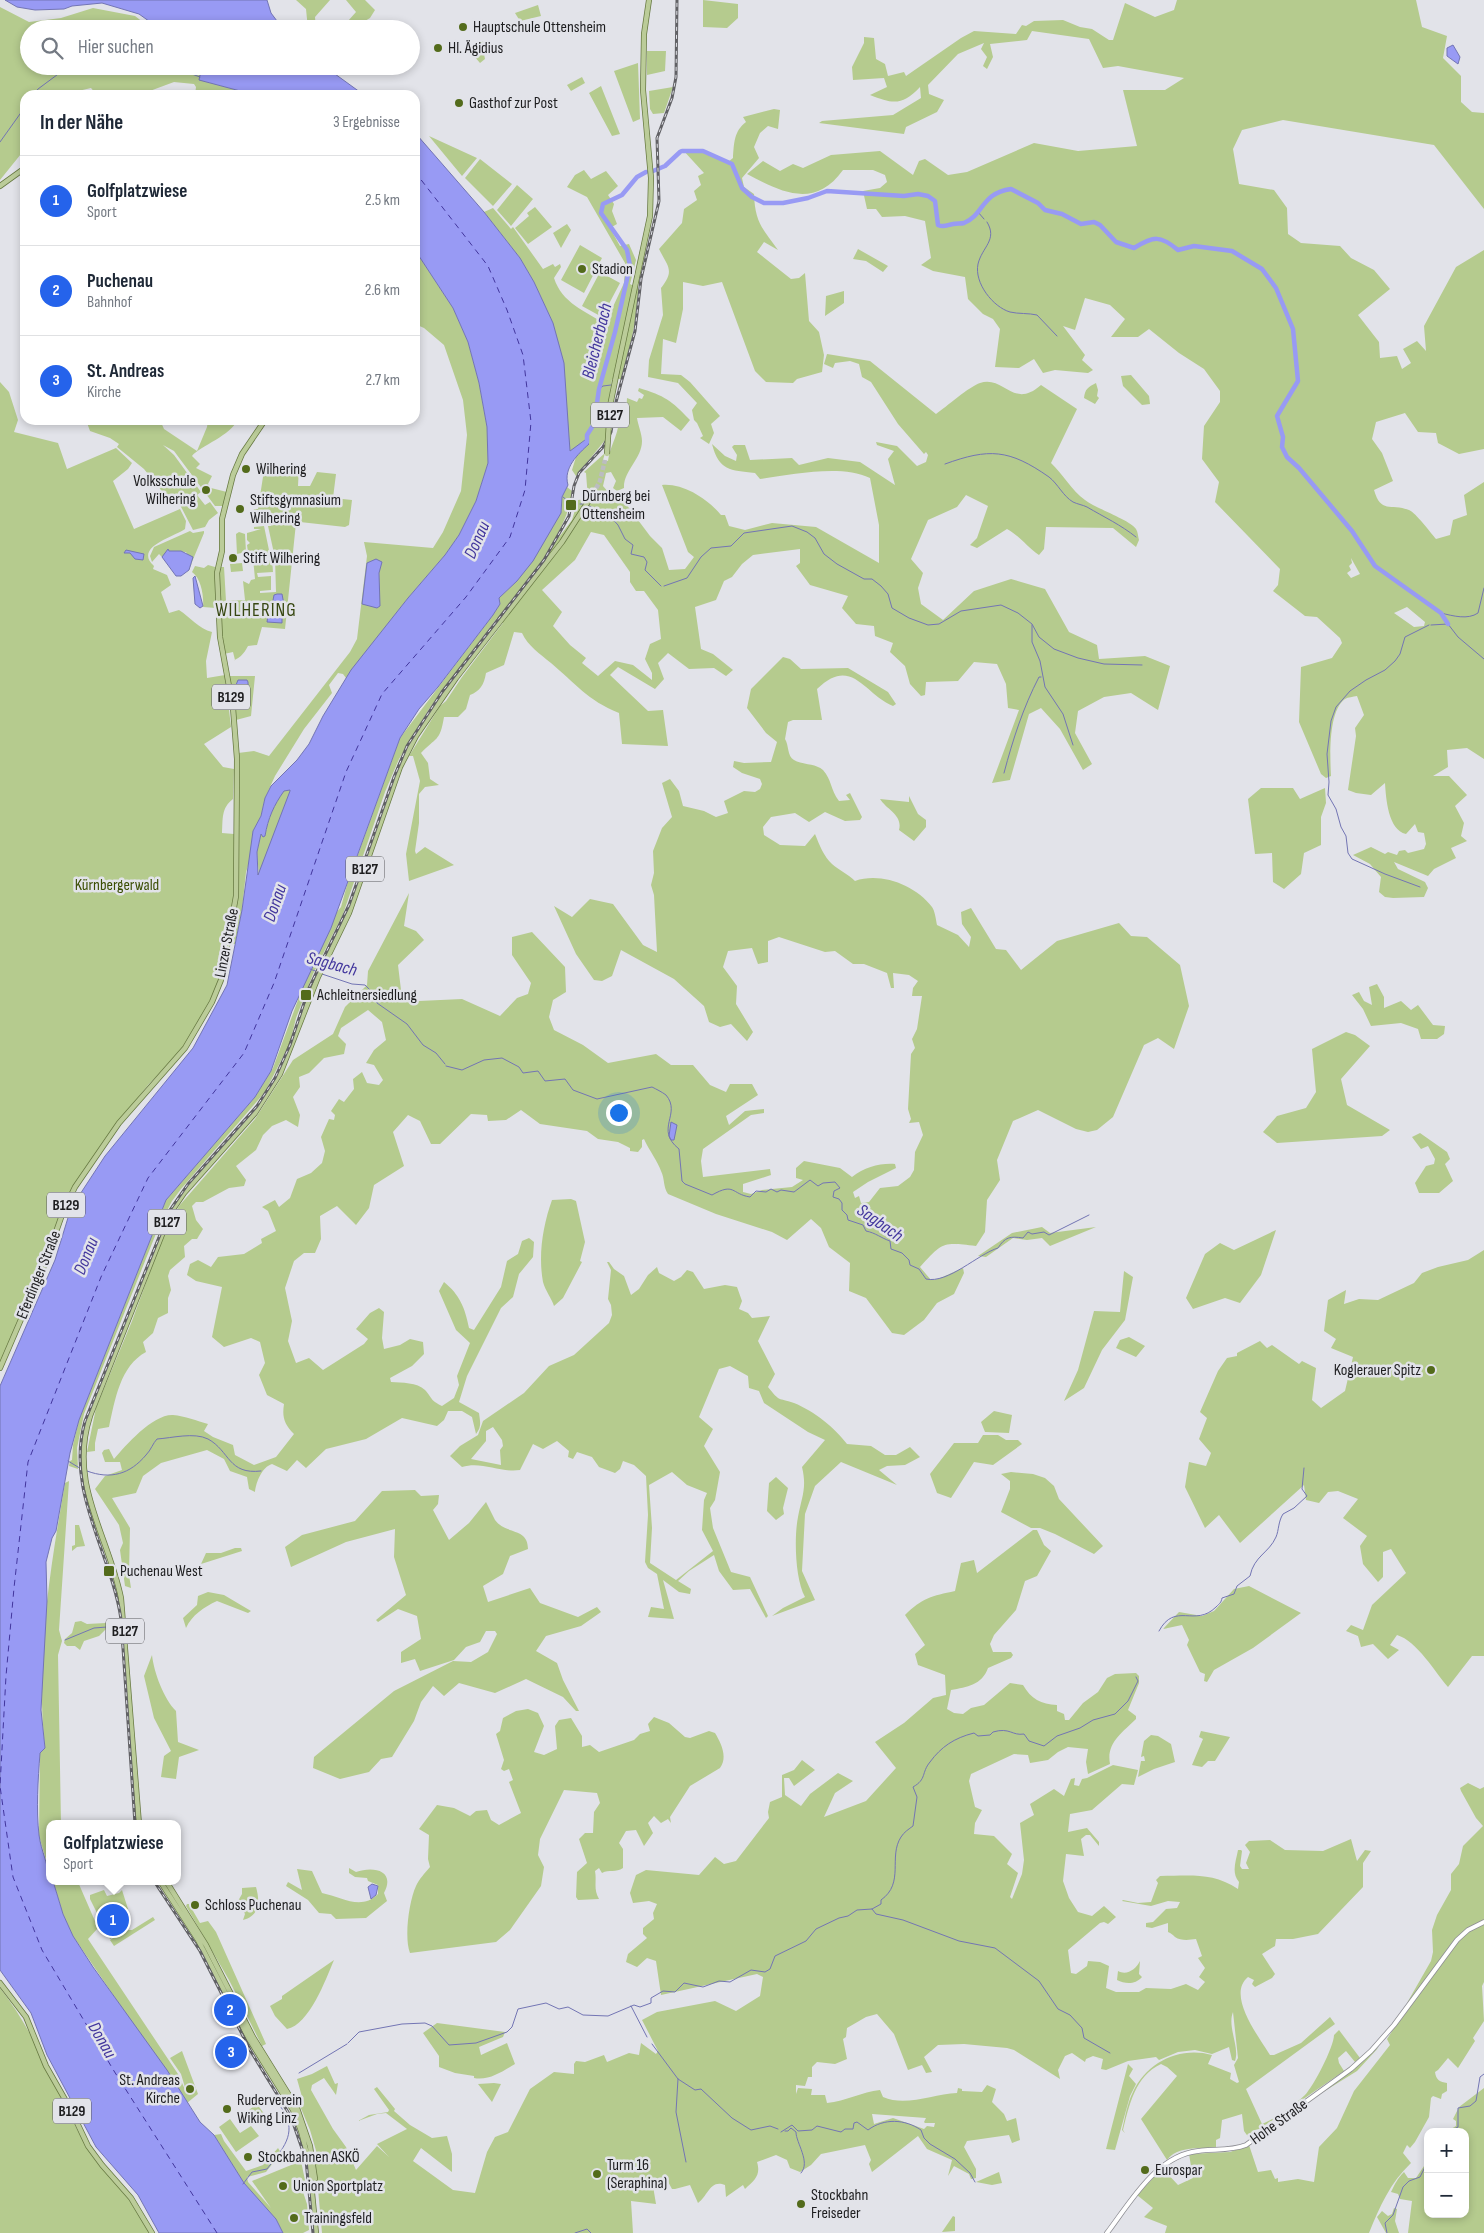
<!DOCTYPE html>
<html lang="de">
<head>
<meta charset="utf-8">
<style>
	body { margin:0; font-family:"Sofia Sans Condensed",sans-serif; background:#f6f6f7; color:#1f2937 }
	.controls { position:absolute; right:15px; bottom:15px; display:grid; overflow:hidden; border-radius:10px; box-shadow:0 2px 8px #0003 }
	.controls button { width:45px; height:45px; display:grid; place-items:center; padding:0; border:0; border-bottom:1px solid #e0e1e3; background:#fff; color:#1f2937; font:25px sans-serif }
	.you { position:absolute; left:618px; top:1112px; width:18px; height:18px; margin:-12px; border:4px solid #fff; border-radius:50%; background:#1a73e8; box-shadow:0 0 0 8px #1a73e833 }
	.badge { display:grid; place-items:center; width:32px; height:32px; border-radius:50%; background:#2563eb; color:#fff; font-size:16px; font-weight:700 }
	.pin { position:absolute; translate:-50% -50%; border:2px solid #fff; box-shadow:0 1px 5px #0006 }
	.popup { position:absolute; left:46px; top:1820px; width:135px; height:65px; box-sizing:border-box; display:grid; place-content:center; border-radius:10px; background:#fff; filter:drop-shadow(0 1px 4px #0005); font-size:16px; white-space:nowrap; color:#747a83 }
	.popup b { font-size:19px; color:#1f2937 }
	.popup::after { content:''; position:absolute; left:50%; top:100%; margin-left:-10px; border:10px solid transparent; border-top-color:#fff }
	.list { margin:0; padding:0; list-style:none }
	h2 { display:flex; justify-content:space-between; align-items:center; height:65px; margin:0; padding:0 20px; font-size:21px }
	h2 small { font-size:16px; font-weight:400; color:#747a83 }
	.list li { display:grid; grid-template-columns:32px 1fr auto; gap:15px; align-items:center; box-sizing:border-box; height:90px; padding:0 20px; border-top:1px solid #e0e1e3 }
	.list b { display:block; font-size:19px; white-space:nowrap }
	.list p { margin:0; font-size:16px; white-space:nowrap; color:#747a83 }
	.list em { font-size:16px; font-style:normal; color:#747a83 }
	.icon { flex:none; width:28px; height:28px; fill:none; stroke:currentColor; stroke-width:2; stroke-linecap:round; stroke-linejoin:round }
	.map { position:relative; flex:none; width:1484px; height:2233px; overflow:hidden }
	.search { position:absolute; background:#fff; box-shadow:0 2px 8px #0003; left:20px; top:20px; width:400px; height:55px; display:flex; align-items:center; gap:12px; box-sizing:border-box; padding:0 18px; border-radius:28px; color:#747a83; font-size:19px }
	.panel { position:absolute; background:#fff; box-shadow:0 2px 8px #0003; left:20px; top:90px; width:400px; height:335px; border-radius:15px }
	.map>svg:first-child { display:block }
	.green { fill:#b5cb8e; fill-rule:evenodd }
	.water { fill:#989af4; stroke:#7375b4; fill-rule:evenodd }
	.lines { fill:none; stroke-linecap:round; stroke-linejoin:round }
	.stream { stroke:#7375b4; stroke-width:1 }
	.river { stroke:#989af4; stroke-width:4.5 }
	.ferry { stroke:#42369d; stroke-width:1; stroke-dasharray:6 5; stroke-linecap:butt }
	.primary-tunnel { stroke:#bbbcc1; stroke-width:4.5; stroke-dasharray:4.5 2; stroke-linecap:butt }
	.secondary-casing { stroke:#8d8d93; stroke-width:5.5 }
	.primary-casing { stroke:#677942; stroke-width:6 }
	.secondary { stroke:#fff; stroke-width:4 }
	.primary { stroke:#bc9; stroke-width:4.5 }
	.rail-casing { stroke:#616165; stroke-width:3 }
	.rail { stroke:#e2e3e9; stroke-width:1; stroke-dasharray:4; stroke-linecap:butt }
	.primary-bridge-casing { stroke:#677942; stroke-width:6; stroke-linecap:butt }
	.primary-bridge { stroke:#bc9; stroke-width:4.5 }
	.poi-dot { fill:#536b1b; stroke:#e2e3e9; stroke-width:2 }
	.labels { text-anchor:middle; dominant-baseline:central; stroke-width:5; stroke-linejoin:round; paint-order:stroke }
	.shield { fill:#e2e3e9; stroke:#59595c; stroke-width:1 }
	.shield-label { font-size:15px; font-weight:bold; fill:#1e1e20 }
	.poi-label { font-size:16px; fill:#1e1e20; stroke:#e2e3e9; text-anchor:start }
	.park-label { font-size:16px; fill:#3b4e03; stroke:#e2e3e9 }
	.street-label { font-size:16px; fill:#1e1e20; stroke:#e2e3e9 }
	.water-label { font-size:18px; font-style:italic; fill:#42369d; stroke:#e2e3e9 }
	.quarter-label { font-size:19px; letter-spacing:1px; fill:#374711; stroke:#e2e3e9 }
</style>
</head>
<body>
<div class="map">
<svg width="1484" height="2233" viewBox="0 0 1484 2233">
	<rect width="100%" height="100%" fill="#e2e3e9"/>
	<!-- green -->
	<path class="green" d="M 330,0 L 315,17 L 316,29 L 308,29 L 306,9 L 296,0 Z
		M 346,0 L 365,0 L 375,10 L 370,18 L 365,21 L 363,29 L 358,29 L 348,21 L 356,12 Z
		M 703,0 L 738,4 L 738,18 L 727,28 L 703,27 Z
		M 1177,0 L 1416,0 L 1422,27 L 1447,36 L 1443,58 L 1461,76 L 1461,102 L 1472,112 L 1484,113 L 1484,209 L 1434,145 L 1283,120 L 1242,130 L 1233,149 L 1239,184 L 1274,190 L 1287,208 L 1288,234 L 1301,243 L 1340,246 L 1351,258 L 1374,270 L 1390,289 L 1358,315 L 1379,342 L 1380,358 L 1397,356 L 1402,369 L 1411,363 L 1403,349 L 1417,341 L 1426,351 L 1424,326 L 1456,267 L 1484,250 L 1484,449 L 1459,454 L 1438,443 L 1436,433 L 1418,432 L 1405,413 L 1376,422 L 1372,439 L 1382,453 L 1393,481 L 1374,490 C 1381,514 1390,503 1409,510 C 1416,513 1430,532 1436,539 L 1450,535 L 1453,520 L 1467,515 L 1464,495 L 1484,482 L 1484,759 L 1467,748 L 1447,750 L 1448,767 L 1433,776 L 1449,776 L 1467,795 L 1455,806 L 1464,823 L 1461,836 L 1467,841 L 1451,848 L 1456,858 L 1434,869 L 1428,876 L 1394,862 L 1398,869 L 1425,882 L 1428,888 L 1424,897 L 1393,898 L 1385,897 L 1379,892 L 1381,877 L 1370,864 L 1353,855 L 1371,847 L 1385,854 L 1388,852 L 1397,855 L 1399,851 L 1405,850 L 1408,853 L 1424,849 L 1426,844 L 1424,833 L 1418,832 L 1415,824 L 1406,834 C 1388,830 1386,798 1385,783 L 1371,795 L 1356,793 L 1348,790 L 1356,736 L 1355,728 L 1364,715 L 1357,696 C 1353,697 1348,697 1345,699 C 1328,711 1330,757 1331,776 L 1326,778 L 1321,774 L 1299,722 L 1301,667 L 1332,658 L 1342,643 L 1340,638 L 1317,617 L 1305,616 L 1273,591 L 1278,585 L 1280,569 L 1215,502 L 1219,482 L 1202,459 L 1204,426 L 1220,402 L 1220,391 L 1204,369 L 1179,353 L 1149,329 L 1138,337 L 1111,337 L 1125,319 L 1110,305 L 1085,298 L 1075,330 L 1063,326 L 1085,355 L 1082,360 L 1093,370 L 1088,373 L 1055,370 L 1043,373 L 1034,359 L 1019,368 L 995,367 L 1000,329 L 993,319 L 983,314 L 968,299 L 965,277 L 933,271 L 921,265 L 931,258 L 925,221 L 905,216 L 882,217 L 876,209 L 867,209 L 863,191 L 880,188 L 887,182 L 885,175 L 873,170 L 843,170 C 815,209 782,193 747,174 L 763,161 L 780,171 L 793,164 L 803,168 L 831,155 L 880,151 L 913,175 L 919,161 L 925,159 L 948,175 L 967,172 L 1034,143 L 1078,151 L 1137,146 L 1123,90 L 1165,90 L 1184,78 L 1118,66 L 1103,68 L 1089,39 L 1032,31 L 1027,40 L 990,44 L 993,57 L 987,69 L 983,66 L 987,57 L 981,49 L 984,43 L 958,54 L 928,85 L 929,94 L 944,100 L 937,112 L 906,127 L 904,134 L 819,123 L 822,121 L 893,115 L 921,98 L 920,87 C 902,106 893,104 870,95 L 887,87 L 884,78 L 853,80 L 852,67 L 864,43 L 864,37 L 874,38 L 876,59 L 885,64 L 888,76 L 904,72 L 906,76 L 961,38 L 974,31 L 1016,34 L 1022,25 L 1026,26 L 1034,21 L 1063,20 L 1080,27 L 1092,29 L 1109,40 L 1113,40 L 1125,3 L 1155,17 L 1174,10 ZM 1351,558 L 1360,574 L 1351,578 L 1347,573 L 1351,570 L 1349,566 L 1352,563 ZM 1407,607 L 1425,622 L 1424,626 L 1414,627 L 1394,613 Z
		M 538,5 L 541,16 L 520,21 L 515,13 Z
		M 0,7 L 29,22 L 61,18 L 93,8 L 135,16 L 152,29 L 29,29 L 29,66 L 196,66 L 200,75 L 200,80 L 244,92 L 249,95 L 195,95 L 196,87 L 194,84 L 174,82 L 139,95 L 97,95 L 91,88 L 61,95 L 25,95 L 25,149 L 0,180 Z
		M 483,41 L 488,51 L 484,54 L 485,59 L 480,63 L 474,56 L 478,53 L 475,45 Z
		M 647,51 L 666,51 L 665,71 L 647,75 Z
		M 638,63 L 640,119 L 633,122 L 614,71 Z
		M 582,77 L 585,83 L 571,91 L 567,85 Z
		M 601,86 L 620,134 L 612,136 L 589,93 Z
		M 673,87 L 664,113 L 653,114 L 650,109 L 649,91 Z
		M 774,109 L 780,110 L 778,129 L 768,126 L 760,133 L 754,147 L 759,158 L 742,178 L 744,187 L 754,194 C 755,222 762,228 778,250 L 764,242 L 757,252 L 791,279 L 799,278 L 805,273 L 809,321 L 819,332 L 824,355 L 822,372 L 797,379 L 793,383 L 766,382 L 755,371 L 722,282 L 703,286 L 683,282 L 683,309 L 676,343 L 663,339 L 661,374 L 681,375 L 690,382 L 720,416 L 711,424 L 714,433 L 709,444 L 700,438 L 703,436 L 697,423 L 694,420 L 692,410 L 697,403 L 678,383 L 648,377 L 649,360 L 663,315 L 661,288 C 675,270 668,267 659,249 L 682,223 L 684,209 L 697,200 L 694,191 L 701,185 L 698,176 L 704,173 L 682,149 L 700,149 L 728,162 L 733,158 C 734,143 734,131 746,122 L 743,117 Z
		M 429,136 L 477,158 L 462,176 Z
		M 480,159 L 512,184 L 493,206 L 465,178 Z
		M 584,170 L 591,179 L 606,171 L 618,186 L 608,195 L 614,204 L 612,211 L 617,224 L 610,228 L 620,246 L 629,244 L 636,260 L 630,284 L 639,289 L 635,322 L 623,379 L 612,379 L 608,406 L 606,439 L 576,476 L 572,470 L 576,457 L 570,451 L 553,323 L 534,282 L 520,258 L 484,212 L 493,208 L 511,229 L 513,227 L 543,269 L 553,264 L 555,267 L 560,264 L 561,267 L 554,278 C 562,303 585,311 605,324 L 624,283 L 625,263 L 587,197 L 567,187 L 575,175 Z
		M 517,185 L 533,199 L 511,226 L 497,210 Z
		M 535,207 L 552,227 L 528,244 L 515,228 L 529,216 L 527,213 Z
		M 567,224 L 571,230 L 561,248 L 553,233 Z
		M 580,245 L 602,258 L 584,293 L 561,280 Z
		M 858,249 L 888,266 L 883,272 L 866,261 L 853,259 Z
		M 415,250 L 453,308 L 468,342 L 479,383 L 487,427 L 488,463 L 476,501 L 459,535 L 445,555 L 408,598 L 346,678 L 343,674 L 338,673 L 329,685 L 332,693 L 304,729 L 275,776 L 265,798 L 261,816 L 253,831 L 251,857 L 246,872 L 242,910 L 235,944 L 230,944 L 236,909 L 239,873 L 238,753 L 254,751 L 269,756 L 350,652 L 357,639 L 367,556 L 364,542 L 433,548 L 443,532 L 461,491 L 467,435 L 463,400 L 444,345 L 424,328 L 415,324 Z
		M 600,272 L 620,283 L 602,317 L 582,306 Z
		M 844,291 L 844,303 L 825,316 L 826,296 Z
		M 827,354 L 870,361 L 936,414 C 946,407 970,386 980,383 C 1004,375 1013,410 1041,385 L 1077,409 L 1051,463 C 1063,474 1072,491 1085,500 C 1097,509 1130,520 1136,529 C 1138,532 1138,537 1139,540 L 1136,547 L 1113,528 L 1046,527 L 1044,549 L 1039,555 C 1027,547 1020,536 1007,529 L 977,548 L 970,545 L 977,538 L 988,506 L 966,495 L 957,507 L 928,520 L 911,559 L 923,573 L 918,588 L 921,604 L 943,620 L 974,591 L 1011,579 L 1045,589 L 1069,632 L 1097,645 L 1099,659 L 1145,656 L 1170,666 L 1158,710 L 1131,693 L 1104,697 L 1078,711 L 1075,733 L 1092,764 L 1083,770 L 1060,729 L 1041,708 L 1029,714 L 1010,780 L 992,783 L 1019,710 L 1008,708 L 1006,684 L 997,664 L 974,662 L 958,681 L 926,682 L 925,695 L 921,696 L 910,684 L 905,666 L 890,652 L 893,643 L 875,636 L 874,626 L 856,624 L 842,608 L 848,596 L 810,585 L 796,566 L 800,563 L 800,549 L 753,555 L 742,564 L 732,577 L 724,581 L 716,600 L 695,607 L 701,649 L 713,654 L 733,670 L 726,676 L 714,668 L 689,669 L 668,653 L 658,663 L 664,679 L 655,689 L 618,667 L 610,675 L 648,711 L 663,710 L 668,746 L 622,744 L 619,713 C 587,700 576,684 551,663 C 540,654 528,646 522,633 L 514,632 L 504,665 L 486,673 C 484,685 480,691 470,695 L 466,709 L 458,717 L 444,717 C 440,742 436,737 421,753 L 428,763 L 430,779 L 439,785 L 425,787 L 419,794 L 419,823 L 415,851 L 416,854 L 425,847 L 454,865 L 409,881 L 406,854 L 420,781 L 413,756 L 409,756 L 440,706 L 446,701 L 462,677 L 503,623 L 497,618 L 429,709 L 399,759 L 385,792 L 343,914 L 313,974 L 296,1018 L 290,1043 L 265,1092 L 181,1189 L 172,1201 L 159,1226 L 84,1414 L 77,1448 L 78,1469 L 69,1466 L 70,1461 L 72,1460 L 73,1445 L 79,1420 L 166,1200 L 255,1097 L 273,1068 L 298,1000 L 299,987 L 331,928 L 336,913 L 341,907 L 347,885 L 400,738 L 493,615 L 500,604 L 499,598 L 517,581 L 561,513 L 562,497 L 567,487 L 572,491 C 570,508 565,520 557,535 L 559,537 L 572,520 L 578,500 L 588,499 L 586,473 L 584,472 L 605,453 L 603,460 L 608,461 C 611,442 619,436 619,416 L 626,416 L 627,398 L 637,402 L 639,398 L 642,399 L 644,395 L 638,391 L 639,388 C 665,396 671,400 690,420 L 681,431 L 663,417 L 637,418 C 638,425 642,434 642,441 C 642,459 623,471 624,488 L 617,491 L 613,488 L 616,481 L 611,472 L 606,473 L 603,486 L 609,493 L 623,500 L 650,536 L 662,548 L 669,570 L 685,569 L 694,557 L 688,552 L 662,485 C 683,483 708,499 721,515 L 725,515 L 729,526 L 745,530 L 772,523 L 816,527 L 879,563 L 879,525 L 870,478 C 840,464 792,475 760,479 L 755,473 C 730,470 719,471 712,444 L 725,456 L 736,461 L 737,455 L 732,447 L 734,445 L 745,445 L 750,460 L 792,458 L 799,465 L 828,458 L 860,462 L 895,485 L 888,459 L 894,451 L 877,445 L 876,442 L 897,446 L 917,466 L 926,462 L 928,455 L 926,452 L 924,454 L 898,424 L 871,382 L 862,377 L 859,364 L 850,361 L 835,363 L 833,368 L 824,364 ZM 591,532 L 604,535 L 630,572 L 630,582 L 636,591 L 644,591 L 658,610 L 661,639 L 650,644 L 645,659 L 652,673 L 652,680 L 633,665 L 615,661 L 598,676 L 582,663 L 586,658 L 570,645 L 553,626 L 562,612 L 542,590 L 575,560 Z
		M 1131,375 L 1149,396 L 1150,404 L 1142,405 L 1123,386 L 1121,376 Z
		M 0,382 L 9,392 L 18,420 L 14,432 L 58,443 L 67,469 L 116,448 L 132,463 L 128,469 L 113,481 L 134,529 L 180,509 L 186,521 L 185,529 C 174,537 133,547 154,566 L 153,569 L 167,575 L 171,585 L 161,592 L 169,613 L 179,610 C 190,617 199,629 212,632 L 206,661 L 207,678 L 225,675 L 231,727 L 204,744 L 223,767 L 234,769 L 233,799 C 221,808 223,819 222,833 L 234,834 L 234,899 L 218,984 L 210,1003 L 179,1053 L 148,1085 L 102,1143 L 72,1190 L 49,1250 L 0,1363 Z
		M 1096,383 L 1098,390 L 1097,396 L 1099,398 L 1095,404 L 1084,398 C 1085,389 1088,387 1096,383 Z
		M 86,420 L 160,420 L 164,429 L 197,451 L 207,427 L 208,420 L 237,420 C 232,435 200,446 192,456 L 200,464 L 196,468 L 212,476 L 208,484 L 211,488 L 227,492 L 223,506 L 215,506 L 174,451 L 163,445 L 174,455 L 201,492 L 197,495 L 205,505 L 210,502 L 218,513 L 209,520 L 205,527 L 193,530 L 178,501 L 165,495 L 144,469 L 117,447 L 119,444 L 110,438 L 90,431 Z
		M 265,464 L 299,466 L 298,486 L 310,486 L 317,472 L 336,474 L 333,498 L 352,500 L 349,525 L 345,527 L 282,520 L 296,523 L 285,629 L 262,627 L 257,645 L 248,646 C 244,654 239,659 230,662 L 235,660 L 233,652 L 224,654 L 222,644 L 219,567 L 224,567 L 226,601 L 245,600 L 243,581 L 249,584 L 251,580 L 255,579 L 253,558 L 255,562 L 260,564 L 272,559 L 273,572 L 257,573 L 258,577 L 271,576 L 271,590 L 260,591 L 260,593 L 276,592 L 275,558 L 268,526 L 271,526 L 270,518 L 253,515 L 254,509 L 258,509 Z
		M 264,526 L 270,555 L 266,556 L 264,554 L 252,555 L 248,552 L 247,545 L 250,543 L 247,540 L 247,533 L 261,529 L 254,529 L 254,527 Z
		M 190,531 L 193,533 L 204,531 L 204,533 L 187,574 L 192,563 L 186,552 L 169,551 L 162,557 L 159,554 L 152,562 L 150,556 L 154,547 Z
		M 239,532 L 245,534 L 246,552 L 237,554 L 236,534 Z
		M 242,563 L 243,571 L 231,572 L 230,564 Z
		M 208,565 L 215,567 L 216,608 L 203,607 C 204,596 201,578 192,572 L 195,566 L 204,568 Z
		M 783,657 L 790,659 L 801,669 L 848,668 L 888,692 L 896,704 L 893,706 C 864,694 852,655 817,689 L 822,720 L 793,720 L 788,722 L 785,739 C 789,745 787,756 794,760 C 802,765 815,763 823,770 C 832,780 830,789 839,801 L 850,800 L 846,795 L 850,793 L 862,817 L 860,820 L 845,821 L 825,812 L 809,822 L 795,813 L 771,817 L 763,827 L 764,835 L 780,845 L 805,846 L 815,834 C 819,844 824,857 832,864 C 839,870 848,874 855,881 C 881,872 915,885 932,907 C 935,911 936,920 937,925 L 958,935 L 969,947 L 971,937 L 962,924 L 961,912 L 971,908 L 996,949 L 1006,950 L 1021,970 L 1057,941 L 1119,923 L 1131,936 L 1147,937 L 1180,965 L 1189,1006 L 1174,1049 L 1158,1038 L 1144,1045 L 1113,1117 L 1097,1130 L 1088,1132 L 1076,1129 L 1038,1110 L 1013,1121 L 997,1160 L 1000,1180 L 987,1200 L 985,1232 L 976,1246 C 942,1242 943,1242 920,1267 L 931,1280 L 938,1279 L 963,1268 L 964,1273 L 954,1294 L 937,1303 L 924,1320 L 904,1335 L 892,1333 L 866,1298 L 849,1291 L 850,1263 L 829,1247 L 821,1228 L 811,1219 L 787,1240 L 772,1232 L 716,1214 L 668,1194 C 663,1187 665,1179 661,1171 C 658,1162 649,1150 644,1139 L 642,1140 L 642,1147 L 638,1152 L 630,1151 L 630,1148 L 618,1142 L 598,1139 L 587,1131 L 540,1124 L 521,1110 L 506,1120 L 488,1121 L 487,1115 L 471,1114 L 440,1144 L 431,1144 L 420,1121 L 408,1115 L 393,1132 L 404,1166 L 374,1185 L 369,1208 L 356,1225 L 337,1206 L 320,1216 L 321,1239 L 315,1253 L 304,1253 L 294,1261 L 285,1288 L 292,1321 L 288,1341 L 296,1363 L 309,1358 L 323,1370 L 364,1344 L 368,1339 L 356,1329 L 370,1313 L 379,1308 L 384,1312 L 382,1338 L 384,1349 L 400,1345 L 410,1339 L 423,1342 L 424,1354 L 412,1366 L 390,1378 L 391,1382 C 402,1383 417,1382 425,1390 C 433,1399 430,1400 442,1406 L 454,1398 L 459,1385 L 457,1376 L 470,1343 L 456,1330 L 439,1291 L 444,1282 C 460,1295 465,1308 469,1328 L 474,1330 L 501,1287 L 507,1261 L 518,1254 L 522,1241 L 529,1238 L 534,1242 L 533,1257 L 519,1274 L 513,1297 L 501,1308 L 467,1376 L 459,1402 L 479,1413 C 480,1421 482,1427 476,1434 L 472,1417 L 462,1411 L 448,1411 L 444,1420 L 437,1426 L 402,1418 L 366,1439 L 326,1449 L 306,1468 L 297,1460 L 287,1471 L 272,1464 C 262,1467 256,1482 255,1492 L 249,1489 L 247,1477 L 230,1471 L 224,1459 L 207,1450 L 161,1463 L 143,1476 L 136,1493 L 112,1498 L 130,1528 L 129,1575 L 131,1588 L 125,1586 L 120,1550 L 123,1543 L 119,1525 L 95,1489 L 105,1476 L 122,1470 L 120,1462 L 105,1462 L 102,1453 L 104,1450 L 109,1449 L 114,1459 C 126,1445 153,1414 173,1415 C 185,1416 197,1421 208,1424 L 204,1431 L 213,1437 L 233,1445 L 235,1455 L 254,1465 L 276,1457 L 294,1434 C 284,1424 282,1417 284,1404 L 267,1395 L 259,1375 L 265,1363 L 260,1342 L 251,1338 L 224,1347 L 212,1337 L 222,1287 L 196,1281 L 187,1275 L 190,1264 L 198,1260 L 211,1267 L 218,1257 L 244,1254 L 262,1243 L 261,1239 L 276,1231 L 268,1211 L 262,1207 L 275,1200 L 279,1207 L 290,1198 L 297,1179 L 311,1173 L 322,1163 L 325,1151 L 321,1137 L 329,1119 L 334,1120 L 335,1115 L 331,1111 L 339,1099 L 344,1102 L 354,1089 L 353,1079 L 362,1072 L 367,1083 L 379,1085 L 383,1080 L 374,1065 L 366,1063 L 374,1050 L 386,1040 L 382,1022 L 368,1010 L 341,1028 L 338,1036 L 346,1044 L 344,1054 L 324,1058 L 309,1073 L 299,1077 L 300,1087 L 293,1097 L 300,1115 L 298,1127 L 286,1120 L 272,1126 L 263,1135 L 256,1150 L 236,1166 L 246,1180 L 244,1186 L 229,1188 L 203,1202 L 196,1202 L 192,1206 L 196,1220 L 203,1229 L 197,1239 L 192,1239 L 184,1246 L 185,1257 L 170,1270 L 168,1276 L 171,1290 L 168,1298 L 168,1313 L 158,1318 L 153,1333 L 143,1342 L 146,1352 C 120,1366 115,1400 109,1427 L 98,1429 L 95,1443 L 95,1451 L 87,1452 L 96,1408 L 132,1321 L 161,1242 L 179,1206 L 255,1119 L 293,1060 L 333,1034 L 345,1007 L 367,985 L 368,971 L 409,893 L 404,926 L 416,931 L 424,940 L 398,965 L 401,990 L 419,1001 L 462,999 L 500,1016 L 517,998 L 528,994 L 531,983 L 512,955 L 512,937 L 532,932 L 565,967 L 566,992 L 553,1000 L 549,1017 L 554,1030 L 583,1045 L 608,1063 L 656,1054 L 671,1065 L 693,1065 L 710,1085 L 726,1092 L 730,1084 L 752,1084 L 758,1095 L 726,1116 L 729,1125 L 745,1111 L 764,1109 L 764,1113 L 751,1115 L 703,1149 L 701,1161 L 703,1177 L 770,1169 L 771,1175 L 743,1184 L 743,1192 L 751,1194 L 762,1190 L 792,1187 L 803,1180 L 796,1178 L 796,1168 L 804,1161 L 840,1168 L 852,1177 C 865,1167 880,1163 895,1164 L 896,1168 L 868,1182 L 853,1192 L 855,1198 L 859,1196 L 861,1203 L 869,1202 L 880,1188 L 898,1186 L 910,1177 L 914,1170 L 915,1152 L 923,1135 L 919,1122 L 909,1123 L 911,1119 L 908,1109 L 911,1054 L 915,1048 L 912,1039 L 917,1029 L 922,996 L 912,996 L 913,988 L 918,981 L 909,975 L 893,973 L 894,988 L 891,988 L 887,973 L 864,964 L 853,964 L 835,951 L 825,952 L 779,937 L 768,941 L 768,962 L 758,964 L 752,948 L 728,951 L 723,967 L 737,986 L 736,1004 L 753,1032 L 747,1041 L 731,1024 L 720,1027 L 709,1022 L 704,1006 L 674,979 L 621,950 L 612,976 L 602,981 L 594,980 L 576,954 L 554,906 L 572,917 L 590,899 L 613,904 L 643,945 L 657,952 L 654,895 L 651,885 L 654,873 L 653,851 L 662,828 L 672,817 L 662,783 L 670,779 L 679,791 L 683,806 L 704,811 L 716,817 L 728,813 L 724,801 L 744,791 L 755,792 L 760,789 L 762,784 L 760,779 L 742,773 L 733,767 L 734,761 L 744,763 L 771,762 L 777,742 L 766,733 L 747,708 L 751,689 Z
		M 229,676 L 255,676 L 251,716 L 236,720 Z
		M 1261,788 L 1293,788 L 1300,799 L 1325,788 L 1326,803 L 1321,817 L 1321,845 L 1304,853 L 1301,874 L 1284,889 L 1273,882 L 1272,853 L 1255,854 L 1248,799 Z
		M 284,790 L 291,790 L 259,876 L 257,852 L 261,834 L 265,836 C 268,818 274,805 284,790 Z
		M 909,796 L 918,814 L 926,820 L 926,827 L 914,841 L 899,830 C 903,815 887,810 880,799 L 909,802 Z
		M 1377,984 L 1384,997 L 1384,1008 L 1401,1001 L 1411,1010 L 1418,1005 L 1433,1025 L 1445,1026 L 1444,1034 L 1437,1039 L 1421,1039 L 1418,1029 L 1401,1023 L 1371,1026 L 1363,1009 L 1352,995 L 1359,992 L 1364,1001 L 1372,1005 L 1369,987 Z
		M 1346,1032 L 1355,1035 L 1370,1046 L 1341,1079 L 1347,1105 L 1390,1130 L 1382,1136 L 1277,1143 L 1263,1132 L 1277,1116 L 1306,1108 L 1316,1092 L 1312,1049 Z
		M 1420,1133 L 1447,1152 L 1450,1159 L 1445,1164 L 1453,1181 L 1439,1193 L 1419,1193 L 1415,1183 L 1426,1166 L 1434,1164 L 1435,1159 L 1428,1146 L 1421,1149 L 1412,1137 Z
		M 571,1199 L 576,1201 L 585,1242 L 580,1261 L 582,1262 L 563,1298 L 554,1306 C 552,1299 545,1290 543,1282 C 538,1255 543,1225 552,1200 Z
		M 1042,1227 L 1050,1233 L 1096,1227 L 1050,1246 L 1042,1238 L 1027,1240 L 1013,1238 L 986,1257 L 978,1256 L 1012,1233 Z
		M 1276,1230 L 1261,1275 L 1240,1303 L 1225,1298 L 1193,1309 L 1186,1298 L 1205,1254 L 1220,1243 L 1234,1250 Z
		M 1484,1250 L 1484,1656 L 1472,1656 L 1448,1687 C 1435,1672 1417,1641 1397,1635 L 1390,1645 L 1399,1650 L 1388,1659 L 1373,1644 L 1361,1647 L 1358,1636 L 1346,1631 L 1351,1625 L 1363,1630 L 1372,1605 L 1406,1573 L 1391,1549 L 1383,1552 L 1383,1577 L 1378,1582 L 1363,1564 L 1360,1546 L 1367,1536 L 1343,1518 L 1358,1499 L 1338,1491 L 1328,1492 L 1319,1503 L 1306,1500 L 1304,1485 L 1240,1543 L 1219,1515 L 1205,1528 L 1185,1487 L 1189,1462 L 1206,1466 L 1211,1453 L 1199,1439 L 1207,1418 L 1200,1412 L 1218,1371 L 1227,1358 L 1237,1356 L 1237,1353 L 1260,1341 L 1267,1348 L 1272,1345 L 1299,1364 L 1302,1361 L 1316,1368 L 1312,1400 L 1321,1408 L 1345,1391 L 1353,1357 L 1331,1348 L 1336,1339 L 1324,1331 L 1328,1300 L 1346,1290 L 1344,1304 L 1359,1299 L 1378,1300 L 1414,1283 L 1422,1273 L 1438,1267 L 1468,1260 Z
		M 607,1262 L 609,1262 L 614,1269 L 624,1276 L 631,1295 L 639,1289 L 648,1275 L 657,1267 L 659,1273 L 674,1281 L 681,1277 L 687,1270 L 693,1272 L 704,1289 L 725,1285 L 737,1287 L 742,1301 L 739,1309 L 748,1313 L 752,1318 L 770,1316 L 758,1341 L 775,1374 L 768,1387 C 781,1403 777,1397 794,1403 C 814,1411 835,1428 847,1444 L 871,1446 L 885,1455 L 896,1455 L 910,1447 L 920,1457 L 905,1465 L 887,1466 L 879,1470 L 897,1485 L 841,1462 L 815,1486 L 805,1514 L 802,1571 L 815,1600 L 772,1616 L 783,1608 L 805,1597 C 795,1579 794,1537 798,1517 C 802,1496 807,1488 802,1467 L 825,1440 L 808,1432 L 764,1403 L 759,1391 L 749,1388 L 748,1376 L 730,1366 L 719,1369 L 699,1417 L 713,1429 L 704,1446 L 720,1472 L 715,1500 L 710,1508 L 713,1528 L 731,1572 L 750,1577 L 768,1616 L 766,1618 L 750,1589 L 733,1590 L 719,1571 L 714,1555 L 689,1571 L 678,1581 L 691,1589 L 690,1594 L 679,1592 L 663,1580 L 674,1619 L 648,1617 L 651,1607 L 664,1609 L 657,1574 L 648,1568 L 645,1562 L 648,1515 L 646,1476 L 634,1465 L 623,1461 L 620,1469 L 615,1473 L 599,1467 L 592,1457 L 577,1452 L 573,1459 L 568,1457 L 569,1451 L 557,1441 L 543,1449 L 533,1444 L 520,1470 C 500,1473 482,1461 462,1467 L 450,1456 L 460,1446 L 478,1435 L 483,1421 L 524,1393 L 549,1366 L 574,1355 L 609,1323 L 612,1315 L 611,1305 L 608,1299 L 611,1270 ZM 493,1427 L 502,1440 L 503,1446 L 500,1450 L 501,1465 L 471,1459 L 486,1441 L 486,1431 ZM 672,1472 L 687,1485 L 707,1493 L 704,1500 L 702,1530 L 713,1551 L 676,1580 L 650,1563 L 652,1528 L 649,1485 Z
		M 1124,1271 L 1133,1277 L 1125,1320 L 1102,1350 L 1084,1388 L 1064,1401 L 1078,1370 L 1094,1311 L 1120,1312 Z
		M 1129,1337 L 1145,1346 L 1136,1357 L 1116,1348 L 1120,1340 Z
		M 994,1411 L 1012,1415 L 1009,1433 L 985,1432 L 981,1422 Z
		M 983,1435 L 998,1435 L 1006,1440 L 1018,1440 L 1022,1444 L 993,1465 L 974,1462 L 951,1498 L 937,1493 L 930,1474 L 954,1443 L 978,1443 Z
		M 1011,1472 L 1033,1474 L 1045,1478 L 1054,1486 L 1059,1499 L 1103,1546 L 1094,1554 L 1055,1534 L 1040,1528 L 1031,1528 L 1001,1512 L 1010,1489 L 1010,1481 L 1001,1474 Z
		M 776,1477 L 788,1488 L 783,1508 L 784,1514 L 776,1520 L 767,1511 L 769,1483 Z
		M 69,1481 L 59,1630 L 62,1641 L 58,1655 L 61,1824 L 49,1824 L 49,1870 L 39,1836 L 40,1753 L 45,1748 C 35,1659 50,1570 65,1483 Z
		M 415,1490 L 421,1496 L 439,1495 L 438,1504 L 433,1510 L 449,1540 L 469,1523 L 486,1502 C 489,1508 492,1514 495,1520 C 506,1535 528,1527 528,1549 L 510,1556 L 503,1574 L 483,1586 L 488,1602 L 530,1588 L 540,1603 L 578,1617 L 597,1607 L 601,1612 L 581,1626 L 546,1636 L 536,1651 L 557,1663 L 563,1680 L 579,1711 L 576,1711 L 563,1697 L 526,1679 L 495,1693 L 459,1683 L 444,1696 L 433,1686 L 421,1702 L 414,1721 L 392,1757 L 381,1759 L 369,1772 L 340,1779 L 313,1768 L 314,1757 L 394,1691 L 453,1661 L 471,1662 L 488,1652 L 497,1634 L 495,1631 L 486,1631 L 480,1642 L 466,1647 L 454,1660 L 420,1671 L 415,1659 L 401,1663 L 401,1652 L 421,1639 L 417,1616 L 398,1609 L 378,1622 L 376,1620 L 406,1595 L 394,1557 L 395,1529 L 346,1542 L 291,1567 L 285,1547 L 302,1535 L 355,1521 L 382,1491 Z
		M 75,1525 L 79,1525 L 85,1546 L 77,1547 L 72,1551 L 72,1546 L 75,1545 Z
		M 1033,1530 L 1037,1530 L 1044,1545 L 1051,1551 L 1037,1576 L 1025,1581 L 1016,1610 L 994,1635 L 990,1644 L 993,1652 L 1011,1652 L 1013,1655 L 1011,1658 L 988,1668 C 982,1685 967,1687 951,1690 L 947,1709 L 954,1713 L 963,1714 L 971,1708 L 984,1705 L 1010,1683 L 1023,1685 C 1031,1699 1041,1704 1057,1705 L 1057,1711 L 1064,1714 L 1065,1720 L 1069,1720 L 1083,1703 L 1098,1692 L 1107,1678 L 1115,1674 L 1136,1673 L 1139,1676 L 1139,1683 L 1128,1710 L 1136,1716 L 1136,1719 C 1122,1733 1106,1743 1110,1764 L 1088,1774 L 1086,1762 L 1088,1749 L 1068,1747 L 1058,1752 L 1048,1760 L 1030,1763 L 1028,1755 L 1014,1754 L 971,1774 L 969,1781 L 975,1807 L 982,1810 L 975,1823 L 974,1834 L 994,1836 L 1012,1854 L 1007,1864 L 1018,1873 L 1010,1897 L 1012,1899 L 1022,1874 L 1024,1860 L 1020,1823 L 1034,1815 L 1030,1804 L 1054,1789 L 1064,1796 L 1071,1779 L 1075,1778 L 1074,1785 L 1079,1786 L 1082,1779 L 1087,1778 L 1113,1765 L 1138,1770 L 1134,1785 L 1122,1784 L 1092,1810 L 1070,1814 L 1068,1832 L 1087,1828 L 1099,1842 L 1099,1846 L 1090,1835 L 1086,1835 L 1081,1839 L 1084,1856 L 1066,1854 L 1063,1881 L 1069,1898 L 1078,1912 L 1092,1916 L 1104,1906 L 1116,1917 L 1108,1924 L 1104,1922 L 1100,1923 L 1068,1950 L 1071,1973 L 1076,1974 L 1087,1966 L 1088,1961 L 1100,1962 L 1109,1966 L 1106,1988 L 1116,1992 L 1139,1992 L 1146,1988 L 1171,1989 L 1186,1984 L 1198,1990 L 1205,1982 L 1199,1977 L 1205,1968 L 1198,1958 L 1202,1956 L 1196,1939 C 1189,1940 1181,1941 1175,1937 C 1173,1935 1171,1933 1168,1932 L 1168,1923 L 1152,1928 L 1146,1927 L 1146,1923 L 1153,1922 L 1166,1909 L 1177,1908 L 1180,1902 L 1168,1901 L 1151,1906 L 1122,1901 L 1123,1900 L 1138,1903 L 1151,1902 L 1158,1883 L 1156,1880 L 1160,1876 C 1190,1876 1212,1872 1238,1889 L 1239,1882 C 1231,1873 1236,1861 1238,1850 L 1241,1850 L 1242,1851 L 1240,1866 L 1242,1869 L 1249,1869 L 1246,1863 L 1250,1852 L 1245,1845 L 1249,1841 L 1270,1840 L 1285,1850 L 1323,1851 L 1351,1839 L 1357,1861 L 1365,1850 L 1371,1851 L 1363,1863 L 1363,1887 L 1318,1934 L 1293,1939 L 1276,1939 L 1275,1946 L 1262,1954 L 1275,1974 L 1272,1978 L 1255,1987 L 1252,1984 L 1254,1980 L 1248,1977 C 1226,1995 1259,2037 1270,2055 L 1274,2055 L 1301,2043 L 1330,2017 L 1335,2024 L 1246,2089 L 1262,2124 C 1277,2118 1293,2106 1305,2095 C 1313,2087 1334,2047 1334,2035 L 1339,2030 L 1360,2058 L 1355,2062 L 1346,2051 L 1338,2058 L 1339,2063 L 1344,2071 L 1264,2126 L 1261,2125 L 1263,2128 L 1255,2130 L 1249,2138 L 1244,2131 L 1242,2114 L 1222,2120 L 1220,2138 L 1216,2140 L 1216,2149 C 1200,2148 1177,2146 1167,2160 L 1141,2119 L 1177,2076 L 1167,2067 L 1161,2064 C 1135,2076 1129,2106 1123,2130 L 1125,2133 L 1122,2130 C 1125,2118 1127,2104 1133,2092 C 1147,2062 1180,2046 1212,2055 L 1208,2064 L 1231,2073 L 1230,2079 L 1237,2083 L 1239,2082 L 1234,2065 L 1238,2058 L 1233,2012 C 1227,2027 1240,2047 1235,2061 L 1232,2060 L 1229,2047 L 1212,2054 L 1195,2050 L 1178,2052 L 1159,2060 L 1156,2057 L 1128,2061 L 1106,2070 L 1101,2069 L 1103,2059 L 1093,2056 L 1086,2059 L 1085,2062 L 1072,2053 L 1065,2056 L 1058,2070 L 1060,2079 L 1014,2050 L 1007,2048 L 964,2044 L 938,2045 L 924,2057 L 932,2072 L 926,2073 L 922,2065 L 908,2070 L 894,2034 L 877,2014 L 866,2017 L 847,2028 L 846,2037 L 843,2039 L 847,2059 L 835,2064 L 817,2062 L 812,2067 L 812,2077 L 808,2077 L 805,2086 L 796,2085 L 796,2094 L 798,2088 L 812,2089 L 811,2095 L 825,2095 L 827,2103 C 846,2101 862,2092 880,2090 L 883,2097 C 906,2107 933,2094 957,2093 L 958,2088 L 962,2089 L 962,2091 L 982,2092 L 987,2085 L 996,2089 L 992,2102 L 1004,2114 L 1007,2121 L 1016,2118 L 1020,2140 L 1012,2143 L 1009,2135 L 967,2141 L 964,2147 L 976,2169 L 976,2178 L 971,2179 L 969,2174 L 954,2166 L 948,2176 L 952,2160 L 927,2149 L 918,2136 L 872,2172 L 869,2164 L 871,2160 L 865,2145 L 821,2154 L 811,2165 L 800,2172 L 790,2168 L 787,2160 L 776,2155 L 757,2162 C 761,2175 755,2180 745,2189 L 743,2185 L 726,2197 L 725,2185 C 710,2179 708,2196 698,2203 L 690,2185 L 675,2189 L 672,2189 L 666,2178 L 652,2180 L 656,2204 L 662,2203 L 656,2204 L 631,2201 L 633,2233 L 322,2233 L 315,2156 L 317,2154 L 310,2130 L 300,2106 L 304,2104 L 297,2079 L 312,2074 L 327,2066 L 335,2084 L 338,2083 L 336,2095 L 324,2078 L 312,2085 L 311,2090 L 333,2129 L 346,2147 L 356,2170 L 377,2146 L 389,2157 L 377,2144 L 407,2129 L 386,2113 L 377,2114 L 358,2121 L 369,2115 L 388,2112 L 389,2110 L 374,2089 L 377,2087 L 395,2109 L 394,2111 L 410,2125 L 432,2138 L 447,2136 L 452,2154 L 452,2172 L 421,2148 L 413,2161 L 453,2190 L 475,2193 L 487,2152 L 495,2137 L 508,2132 L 530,2089 L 554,2072 L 574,2074 L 574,2064 L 576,2061 L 585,2062 L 604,2055 L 607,2062 L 629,2053 L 639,2055 L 641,2043 L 656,2054 L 658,2051 L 642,2020 L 657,2012 L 715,2001 L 736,2011 L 760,1996 L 763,1977 L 757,1974 L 661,1995 L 656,1961 L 647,1958 L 637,1967 L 626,1962 L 628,1954 L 647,1938 L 643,1934 L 643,1928 L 654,1919 L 653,1913 L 657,1904 L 649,1901 L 633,1903 L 630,1893 L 636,1875 L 646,1870 L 699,1875 L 715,1857 L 724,1864 L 736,1861 L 769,1818 L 768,1812 L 770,1802 L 782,1797 L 782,1775 L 794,1770 L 802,1760 L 815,1770 L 794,1786 L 789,1778 L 784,1778 L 785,1795 L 801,1806 L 810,1794 L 838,1773 L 853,1781 L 835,1793 L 824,1817 L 866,1801 L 896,1768 L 875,1742 L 904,1723 L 933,1698 L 946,1695 L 945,1675 L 918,1665 L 915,1654 L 925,1645 L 905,1615 C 922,1598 932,1596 955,1591 L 961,1563 L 974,1560 L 977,1573 ZM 872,2114 L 926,2118 L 924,2122 L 925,2123 L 935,2123 L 934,2127 L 927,2126 L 924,2129 L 893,2118 L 874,2124 Z
		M 235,1548 L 241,1548 L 242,1551 L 201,1564 L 206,1553 L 221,1553 Z
		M 1249,1586 L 1301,1613 L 1253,1648 L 1214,1670 L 1207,1682 L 1204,1681 L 1205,1674 L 1200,1672 L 1187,1645 L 1189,1640 L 1182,1625 L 1163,1629 L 1179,1612 L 1202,1616 L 1214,1611 L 1234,1589 Z
		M 208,1592 L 224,1595 L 251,1611 L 248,1613 L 217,1601 C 204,1607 192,1615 186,1628 L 183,1618 L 197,1605 L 198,1596 Z
		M 81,1621 L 87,1624 L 106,1623 L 108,1627 L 99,1636 L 84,1641 L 80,1650 L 75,1646 L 67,1646 L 64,1643 L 65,1639 L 72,1633 L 75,1622 Z
		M 152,1655 C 154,1673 164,1699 176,1711 L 178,1742 L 199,1750 L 179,1757 L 176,1779 L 161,1777 L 164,1756 L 171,1751 L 154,1718 L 144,1676 Z
		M 528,1709 L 538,1713 L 544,1726 L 534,1752 L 544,1755 L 557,1749 L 555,1726 L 559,1720 L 571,1718 L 582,1736 L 582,1747 L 590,1745 L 599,1752 L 634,1740 L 640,1734 L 650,1731 L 648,1724 L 654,1717 L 669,1723 L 685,1737 L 690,1738 L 709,1731 L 715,1733 C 721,1743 728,1757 720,1768 L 690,1786 L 670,1817 L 671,1823 L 668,1819 L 661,1823 L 654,1816 L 648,1823 L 653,1833 L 644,1846 L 636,1830 L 626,1831 L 619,1843 L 623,1849 L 623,1868 C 616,1873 609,1869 602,1873 L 599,1868 L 595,1871 C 597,1881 593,1889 599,1899 L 578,1900 L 576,1897 L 577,1872 L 587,1863 L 579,1839 L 585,1833 L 593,1833 L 594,1812 L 600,1803 L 597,1793 L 564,1790 L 540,1839 L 538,1855 L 544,1867 L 541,1886 L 510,1930 L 496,1942 L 410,1953 C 404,1938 409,1901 416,1886 C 419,1879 425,1873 430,1867 L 428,1859 L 429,1835 L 419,1829 L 437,1805 L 454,1808 L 470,1816 L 476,1811 L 487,1810 L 491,1820 L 499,1825 L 521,1813 L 509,1782 L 513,1780 L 509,1769 L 504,1771 L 501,1769 L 504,1760 L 496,1734 L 500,1731 L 503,1718 L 516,1711 Z
		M 1201,1731 L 1230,1737 L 1215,1761 L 1208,1761 L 1202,1767 L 1192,1765 L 1203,1739 L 1199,1737 Z
		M 1151,1735 L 1158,1736 L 1171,1744 L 1175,1762 L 1154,1769 L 1138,1777 L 1141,1761 L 1145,1761 L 1144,1756 L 1141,1757 L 1144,1741 Z
		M 1468,1783 L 1480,1789 L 1484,1787 L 1484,1982 L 1482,1986 L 1484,2021 L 1473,2038 L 1475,2041 L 1458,2068 L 1448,2058 L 1438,2070 L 1435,2072 C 1436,2080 1440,2082 1447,2083 L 1447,2091 L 1442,2094 L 1441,2099 L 1433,2096 L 1431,2098 L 1429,2117 L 1415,2142 L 1410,2148 L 1407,2145 L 1403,2153 L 1411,2163 C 1390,2183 1380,2206 1369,2233 L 1165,2233 L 1167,2226 L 1144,2217 L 1153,2208 L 1137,2195 L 1161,2170 L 1165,2171 L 1178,2185 L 1193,2178 L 1189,2154 L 1230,2152 L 1249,2145 L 1258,2172 L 1271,2170 L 1275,2179 L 1278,2178 L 1278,2182 L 1298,2179 L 1314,2182 L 1319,2147 L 1337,2128 L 1354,2091 L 1390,2045 L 1387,2039 L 1422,1985 L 1407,2003 L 1431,1961 L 1433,1952 L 1432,1930 L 1437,1915 L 1451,1890 L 1451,1874 L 1459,1864 L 1463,1846 L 1483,1826 L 1476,1818 L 1461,1791 L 1460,1788 Z
		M 349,1868 L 356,1872 C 373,1866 396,1870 384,1893 L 387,1901 L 366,1918 L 336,1919 L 331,1914 L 319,1913 L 308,1900 L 286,1886 L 288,1882 L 302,1890 L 297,1869 L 312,1871 L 322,1893 C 342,1897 361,1911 378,1894 L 378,1885 L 368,1881 L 367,1878 L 355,1877 L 349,1873 Z
		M 53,1881 L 78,1882 L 98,1928 L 88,1939 L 178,2074 L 187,2094 L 181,2074 L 170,2058 L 182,2051 L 198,2094 L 187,2103 L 73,1936 L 63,1914 Z
		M 256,1887 C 260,1901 260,1916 243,1920 L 245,1914 L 238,1901 L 242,1894 L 242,1888 Z
		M 104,1890 L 107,1896 L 119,1893 L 122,1890 L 128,1909 L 122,1913 L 130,1926 L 126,1930 L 132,1930 L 153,1917 L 155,1920 L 114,1946 L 110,1940 L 119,1934 L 110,1939 L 90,1899 L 90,1895 Z
		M 187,1904 L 189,1904 L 200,1923 L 208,1921 L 216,1932 L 266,2044 L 262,2046 L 229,1980 L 186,1906 Z
		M 334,1960 C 326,1979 309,2025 287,2029 L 275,2016 L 270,2006 L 282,1999 L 282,1996 Z
		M 1140,1961 L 1139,1974 L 1142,1977 C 1135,1985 1125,1984 1117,1980 L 1118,1971 C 1127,1976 1136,1969 1140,1961 Z
		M 0,1988 C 39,2038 55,2090 85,2144 C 95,2161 109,2173 122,2188 C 134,2202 142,2217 150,2233 L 0,2233 Z
		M 437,2023 L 505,2032 L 503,2037 L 479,2047 L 481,2055 L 507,2043 L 515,2064 C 503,2071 489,2081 474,2078 L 474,2076 L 455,2073 L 439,2067 L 439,2056 L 423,2033 Z
		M 1379,2047 L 1357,2071 L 1320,2094 Z
		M 1128,2064 L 1133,2069 L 1129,2076 L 1136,2084 L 1130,2096 L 1115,2150 L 1106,2149 Z
		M 494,2083 L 501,2084 L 492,2102 L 478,2084 Z
		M 1484,2088 L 1484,2233 L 1408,2233 L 1412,2201 L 1400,2199 L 1398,2194 L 1391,2192 C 1395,2184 1397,2179 1404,2172 L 1408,2178 L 1416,2178 L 1428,2160 L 1428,2214 L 1465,2214 L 1465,2132 L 1446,2132 L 1456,2126 L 1456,2121 L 1453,2119 L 1459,2107 Z
		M 257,2104 L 265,2115 L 254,2123 L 246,2112 Z
		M 230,2119 L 240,2133 L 251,2126 L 259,2136 L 236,2152 L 219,2127 Z
		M 221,2134 L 224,2141 L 246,2171 L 263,2165 L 278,2148 L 281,2153 L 266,2172 L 247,2177 L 248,2182 L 271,2208 L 252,2181 L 301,2161 L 307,2190 L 303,2192 L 307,2204 L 309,2230 L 303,2233 L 283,2233 L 276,2219 L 244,2183 L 214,2135 Z
		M 999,2172 L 1002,2183 L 992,2185 L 976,2182 Z
		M 1394,2208 L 1397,2209 L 1395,2221 L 1399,2233 L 1386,2233 L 1377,2217 L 1382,2211 L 1388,2216 L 1392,2214 Z
		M 953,2216 L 955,2217 L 955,2231 L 942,2232 Z"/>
	<!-- water -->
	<path class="water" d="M 5,0 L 267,0 L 271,13 L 283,29 L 160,29 L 139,14 L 102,3 L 72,6 L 64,9 L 35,10 L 17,7 Z
		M 1453,45 L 1460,57 L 1458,64 L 1447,56 L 1447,48 Z
		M 208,66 L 324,66 L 364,95 L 249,95 L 244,92 L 199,80 L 200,75 L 208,70 Z
		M 415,135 L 417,135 L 484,212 L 520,258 L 534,282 L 553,323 L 564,363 L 570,451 L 585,440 L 589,444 C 578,454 563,468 568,485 L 562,497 L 561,513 L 533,561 L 517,581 L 499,598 L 500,604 L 493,615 L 438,687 L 419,709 L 400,738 L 331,928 L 292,1011 L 271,1071 L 255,1097 L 166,1200 L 79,1420 L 70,1453 L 56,1531 L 52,1538 L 46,1562 L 47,1601 L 41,1710 L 45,1748 L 40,1753 C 38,1780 36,1809 39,1835 C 41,1851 49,1865 49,1881 L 53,1881 L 63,1914 L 73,1936 L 93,1967 L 167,2070 L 200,2122 L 214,2135 L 244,2183 L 276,2219 L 283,2233 L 159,2233 L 138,2195 L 96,2147 L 47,2055 L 31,2013 L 0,1970 L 0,1386 L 55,1260 L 71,1208 L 105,1156 L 193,1048 L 227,985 L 242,910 L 253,831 L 261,816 L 265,798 L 271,786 L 297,760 L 309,744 L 323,716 L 351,670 L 408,598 L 445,555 L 459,535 L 476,501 L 488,463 L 487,427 L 479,383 L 468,342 L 453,308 L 415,250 ZM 290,790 L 290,791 L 258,875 L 257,852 L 261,834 L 263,837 L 265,836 C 268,818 274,805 284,791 Z
		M 168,549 L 169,551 L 181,551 L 193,557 L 189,570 L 181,576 L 176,576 L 162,557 Z
		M 126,550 L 144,554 L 143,560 L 135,559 L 130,553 L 124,553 Z
		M 376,559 L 382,562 L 379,573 L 380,606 L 377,608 L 362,604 L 367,563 Z
		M 195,576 L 203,606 L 200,608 L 195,604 L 193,578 Z
		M 277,594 L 282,594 L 285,610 L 271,611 L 274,595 Z
		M 282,614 L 282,623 L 267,622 L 268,615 Z
		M 238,680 L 247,680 L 248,682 L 248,705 L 237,706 L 234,690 Z
		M 671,1122 L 677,1125 L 674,1140 L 671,1140 L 669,1136 Z
		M 372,1884 L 378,1886 L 376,1895 L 371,1899 L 368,1887 Z"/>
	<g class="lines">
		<!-- stream -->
		<path class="stream" d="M 170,66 L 200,77
			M 33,95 L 38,89 L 69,66
			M 0,142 L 25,107
			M 978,212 L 984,219
			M 987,222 C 998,240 982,247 978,264 C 974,283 993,307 1010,312 C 1018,314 1029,313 1037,315 L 1057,336
			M 599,389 L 603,386 L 611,385
			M 945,464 C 989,448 1009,449 1049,477 C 1058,484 1063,496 1073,502 C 1077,504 1083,505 1087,507 C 1104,517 1121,525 1136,537
			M 563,497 L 568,501
			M 580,504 L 584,504
			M 588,505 L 597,511 L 607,513 L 618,525 L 625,539 L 633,545 L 631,554 L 644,557 L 647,562 L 645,570 L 661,586
			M 664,586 L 687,578 L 701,557 L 711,548 L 731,546 L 744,533 L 792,526 L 807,532 L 815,538 L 824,554 L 837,564 L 864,579 L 872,579 L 881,586 L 888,594 L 892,608 L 909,618 L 928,625 L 939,624 L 961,611 L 1001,605 L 1018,613 L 1032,624 L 1039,637 L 1054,649 L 1078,658 L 1104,664 L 1142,665
			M 1441,613 C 1453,616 1468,620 1478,613 L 1484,588
			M 1032,625 L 1032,642 L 1040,661 L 1045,687 L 1063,714 L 1073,745
			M 1431,625 L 1448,624 L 1458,637 L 1484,659
			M 1004,773 C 1013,739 1023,708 1039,677 L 1041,677
			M 1420,887 L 1385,874 L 1352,859 L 1348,853 L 1346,836 L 1341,827 L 1336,809 L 1328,795 L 1329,782 L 1327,754 L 1331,721 L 1336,707 L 1350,691 L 1366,680 L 1385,670 L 1395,661 L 1400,654 L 1405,637 L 1429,625
			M 310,969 L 318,972
			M 322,974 L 352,984 L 365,985 L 371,991 L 377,1003 L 407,1024 L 423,1045 L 436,1053 L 445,1064
			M 446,1066 L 462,1070 L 484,1060 L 502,1058 L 519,1067 L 523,1073 L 538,1071 L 545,1081 L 565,1079 L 573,1090 L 597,1099 L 652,1087 C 656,1089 662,1092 666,1095 C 682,1114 654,1129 679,1149 L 682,1181 L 685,1184 L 712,1195 C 735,1182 731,1194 750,1197 L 756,1191 L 766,1192 L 771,1189 L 777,1192 L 781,1190 L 794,1192 L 810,1180 L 818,1186 L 823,1183 L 835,1182 L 840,1188 L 834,1191 L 833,1197 L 839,1199 L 842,1203 L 842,1210 L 847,1215 L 848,1220 L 863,1225 L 866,1231 C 876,1233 881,1238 890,1241 L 891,1249 L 902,1253 L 909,1260 L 910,1265 L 919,1269 L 926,1279 C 948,1284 978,1254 998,1248 C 1005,1237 1010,1236 1023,1238 L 1028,1232 L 1032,1234 L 1044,1232 L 1049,1235 L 1089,1215
			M 68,1461 L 83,1470
			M 87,1471 C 111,1480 130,1474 146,1455 C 151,1450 153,1443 157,1439 C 172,1438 194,1432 208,1439 C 230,1451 228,1475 261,1471
			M 1159,1631 C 1175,1601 1195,1628 1216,1607 C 1220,1603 1221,1603 1222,1598 L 1234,1594 L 1237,1586 L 1250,1576 C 1254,1556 1269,1553 1276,1537 C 1279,1530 1278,1522 1283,1514 L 1294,1508 L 1307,1496 L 1302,1489 L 1304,1468
			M 65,1640 L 94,1628 L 107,1627
			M 872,1909 L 876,1914 L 903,1920 L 959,1941 L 995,1948 L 1039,1981 L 1058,2009 L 1070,2015 L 1082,2028 L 1084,2038 L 1110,2053
			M 631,2006 L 647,2037
			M 348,2043 L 359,2032 L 402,2024 L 425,2023 L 432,2026 L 449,2045 L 476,2043 L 507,2032 L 512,2027 L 518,2009 L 546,2003 L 559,2009 L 568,2007 L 583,2015 L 608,2016 L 634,2005 L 640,2007 L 651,2003 L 651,1998 L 663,1991 L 675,1992 L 684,1983 L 703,1987 L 719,1981 L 730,1982 L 751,1970 L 765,1972 L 770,1969 L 775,1956 L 806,1941 L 816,1929 L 839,1918 L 848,1916 L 857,1910 L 872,1909 L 881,1904 L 881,1900 C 905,1883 888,1857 901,1837 C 904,1832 909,1829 913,1826 L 917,1797 L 913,1787 C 927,1779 921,1773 930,1762 C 941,1747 954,1738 974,1733 L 978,1736 L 990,1735 L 993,1732 C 1010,1727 1012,1736 1024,1734 L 1029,1741 L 1044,1746 L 1057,1736 L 1080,1728 L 1093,1720 L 1115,1714 L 1128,1701 L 1138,1681 L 1136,1677
			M 652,2044 L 678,2079 L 695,2090 L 701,2089 L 732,2118 L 751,2130 L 770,2126 L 778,2129
			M 299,2073 L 347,2044
			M 678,2079 L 676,2112 L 686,2162
			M 785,2131 L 788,2131 L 791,2128 L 796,2132 C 796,2143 811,2162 801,2173
			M 781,2132 L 792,2125 L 798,2131 L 812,2130 L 817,2126 L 841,2132 L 845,2129 L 853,2129 L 854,2123 L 857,2122 L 868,2130 C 884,2118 905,2119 921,2130 L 924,2138 L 930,2144 L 955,2159 L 970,2173 L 975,2182
			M 1448,2132 L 1458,2127 L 1458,2108 L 1470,2106 L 1476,2101 L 1480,2077 L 1484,2074
			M 243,2184 L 252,2172 L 267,2169 C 279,2153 296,2137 286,2116 C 283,2109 278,2105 278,2098
			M 575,2233 L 587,2229 L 591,2233
			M 1387,2233 L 1385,2223 L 1393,2215 L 1403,2187 L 1409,2181 L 1420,2177 L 1428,2161"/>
		<!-- river -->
		<path class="river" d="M 682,151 L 703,151 L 732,164 L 742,188 L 752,197 L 764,203 L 783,203 L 808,198 L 827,191 L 904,196 L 918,194 L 928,196 L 935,201 L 938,225 C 944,228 947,225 953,224 C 956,223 961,224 964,223 C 984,215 981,193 1011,189 L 1038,203 L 1045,210 L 1062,214 L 1081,224 L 1094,222 L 1100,225 L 1116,242 L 1134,248 C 1154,236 1160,235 1178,250 L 1194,246 L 1232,251 L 1262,269 L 1276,288 L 1293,329 L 1298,381 L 1277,416 L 1283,437 L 1282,447 L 1287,457 L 1299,468 L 1352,531 L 1375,566 L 1441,613 L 1448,624
			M 653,171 L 665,166 L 680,152
			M 583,445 L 587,442 L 587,435 L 594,424 L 599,389 L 615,332 L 630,266 L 627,250 L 601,213 L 603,204 L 622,195 L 637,177 L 646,172"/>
		<!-- ferry -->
		<path class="ferry" d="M 415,137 L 416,135
			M 217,2233 L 114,2071 L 42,1950 L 13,1877 L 0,1786 L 6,1676 L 14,1588 L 28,1462 L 101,1277 L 148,1178 L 244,1053 L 274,983 L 346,772 L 382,694 L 466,597 L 510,537 L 525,490 L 531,422 L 523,355 L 507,310 L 488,266 L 415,172"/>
		<!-- primary-tunnel -->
		<path class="primary-tunnel" d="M 593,494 L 600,481 L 605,460"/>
		<defs>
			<path id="secondary" d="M 1107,2233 C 1129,2204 1154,2160 1192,2152 C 1211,2148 1228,2152 1246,2145 L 1351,2069 L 1371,2051 L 1394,2025 L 1457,1940 L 1468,1930 L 1484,1922"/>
			<path id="primary" d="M 0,186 L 25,168
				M 616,376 L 650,216 L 651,178 L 643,90 L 644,34 L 649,0
				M 0,1368 L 44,1266 L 63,1212 L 75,1187 L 119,1123 L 185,1048 L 212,1002 L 221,980 L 236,896 L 237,759 L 233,708 L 220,637 L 217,573 L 222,551 L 222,519 L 233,475 L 242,454 L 265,420
				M 139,1824 L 121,1598 C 108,1534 68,1484 90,1416 L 171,1212 L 184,1193 L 255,1113 L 280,1074 L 318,977 L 349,913 L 400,767 L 416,736 L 456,678 L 562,542 L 593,494
				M 160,1881 L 198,1940 L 249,2039 L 293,2110 L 301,2131 L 309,2162 L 316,2233
				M 166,1881 L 206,1945 L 253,2037 L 297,2108 L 310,2146 L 315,2179
				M 0,1983 L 26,2017 L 46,2066 L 71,2110 L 88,2146 L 102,2165 L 131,2198 L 152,2233"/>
		</defs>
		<!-- secondary casing -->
		<use href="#secondary" class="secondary-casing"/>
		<!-- primary casing -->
		<use href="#primary" class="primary-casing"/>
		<!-- secondary -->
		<use href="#secondary" class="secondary"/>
		<!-- primary -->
		<use href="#primary" class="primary"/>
		<defs>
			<path id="rail" d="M 135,1824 L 121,1619 C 111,1552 65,1491 85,1421 L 170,1210 L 188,1184 L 257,1106 L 275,1078 L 290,1045 L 309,988 L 349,905 L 394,777 L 407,746 L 442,692 L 544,560 L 569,516 L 574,486 L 579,473 L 603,447 L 611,432 L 616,402 L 635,331 L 641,279 L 659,201 L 657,138 L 672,98 L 676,77 L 677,0
				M 154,1881 L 200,1951 L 250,2050 L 291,2117 L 306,2160 L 313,2233"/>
		</defs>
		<!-- rail casing -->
		<use href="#rail" class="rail-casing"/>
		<!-- rail -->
		<use href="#rail" class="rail"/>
		<defs>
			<path id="primary-bridge" d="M 607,454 L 610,406 L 616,376"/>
		</defs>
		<!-- primary-bridge casing -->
		<use href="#primary-bridge" class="primary-bridge-casing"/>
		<!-- primary-bridge -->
		<use href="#primary-bridge" class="primary-bridge"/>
	</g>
	<!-- markers -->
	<g class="poi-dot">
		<circle cx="463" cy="27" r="5"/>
		<circle cx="438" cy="48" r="5"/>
		<circle cx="459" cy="103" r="5"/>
		<circle cx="582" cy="269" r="5"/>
		<circle cx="246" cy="469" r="5"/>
		<circle cx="206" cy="490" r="5"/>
		<rect x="565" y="499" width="12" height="12" rx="2.5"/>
		<circle cx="240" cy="509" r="5"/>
		<circle cx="233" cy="558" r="5"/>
		<rect x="300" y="989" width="12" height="12" rx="2.5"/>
		<circle cx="1431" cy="1370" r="5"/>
		<rect x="103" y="1565" width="12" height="12" rx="2.5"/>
		<circle cx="195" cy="1905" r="5"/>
		<circle cx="190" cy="2089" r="5"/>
		<circle cx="227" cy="2109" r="5"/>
		<circle cx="248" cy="2157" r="5"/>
		<circle cx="1145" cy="2170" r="5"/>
		<circle cx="597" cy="2174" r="5"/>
		<circle cx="283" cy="2186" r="5"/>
		<circle cx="801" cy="2204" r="5"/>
		<circle cx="294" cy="2218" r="5"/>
	</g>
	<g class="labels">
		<!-- shield labels -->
		<g class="shield">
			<rect x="591" y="402.5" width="38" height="25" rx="4"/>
			<rect x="212" y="684.5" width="38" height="25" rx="4"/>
			<rect x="346" y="856.5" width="38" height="25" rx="4"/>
			<rect x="47" y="1192.5" width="38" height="25" rx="4"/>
			<rect x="148" y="1209.5" width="38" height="25" rx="4"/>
			<rect x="106" y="1618.5" width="38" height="25" rx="4"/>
			<rect x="53" y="2098.5" width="38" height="25" rx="4"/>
		</g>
		<g class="shield-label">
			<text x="610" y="415">B127</text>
			<text x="231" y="697">B129</text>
			<text x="365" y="869">B127</text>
			<text x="66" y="1205">B129</text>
			<text x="167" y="1222">B127</text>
			<text x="125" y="1631">B127</text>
			<text x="72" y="2111">B129</text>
		</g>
		<!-- poi labels -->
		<g class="poi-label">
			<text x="473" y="27">Hauptschule Ottensheim</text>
			<text x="448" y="48">Hl. Ägidius</text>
			<text x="469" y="103">Gasthof zur Post</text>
			<text x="592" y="269">Stadion</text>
			<text x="256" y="469">Wilhering</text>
			<text x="196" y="481" text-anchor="end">Volksschule<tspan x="196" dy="18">Wilhering</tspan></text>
			<text x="582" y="496">Dürnberg bei<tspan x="582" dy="18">Ottensheim</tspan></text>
			<text x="250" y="500">Stiftsgymnasium<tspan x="250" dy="18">Wilhering</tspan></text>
			<text x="243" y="558">Stift Wilhering</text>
			<text x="317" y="995">Achleitnersiedlung</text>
			<text x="1421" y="1370" text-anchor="end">Koglerauer Spitz</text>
			<text x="120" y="1571">Puchenau West</text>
			<text x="205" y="1905">Schloss Puchenau</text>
			<text x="180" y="2080" text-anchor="end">St. Andreas<tspan x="180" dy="18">Kirche</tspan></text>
			<text x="237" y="2100">Ruderverein<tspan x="237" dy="18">Wiking Linz</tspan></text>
			<text x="258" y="2157">Stockbahnen ASKÖ</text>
			<text x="607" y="2165">Turm 16<tspan x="607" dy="18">(Seraphina)</tspan></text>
			<text x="1155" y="2170">Eurospar</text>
			<text x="293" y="2186">Union Sportplatz</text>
			<text x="811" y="2195">Stockbahn<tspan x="811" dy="18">Freiseder</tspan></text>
			<text x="304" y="2218">Trainingsfeld</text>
		</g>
		<!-- park labels -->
		<g class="park-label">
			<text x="117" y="885">Kürnbergerwald</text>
		</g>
		<!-- street labels -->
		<g class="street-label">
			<text transform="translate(227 943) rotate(-79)">Linzer Straße</text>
			<text transform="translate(39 1275) rotate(-68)">Eferdinger Straße</text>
			<text transform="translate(1279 2122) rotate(-36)">Hohe Straße</text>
		</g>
		<!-- water labels -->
		<g class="water-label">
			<text transform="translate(597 341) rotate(-76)">Bleicherbach</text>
			<text transform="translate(477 540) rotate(-66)">Donau</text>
			<text transform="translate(275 903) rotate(-71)">Donau</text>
			<text transform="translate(332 964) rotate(15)">Sagbach</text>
			<text transform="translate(880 1223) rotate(35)">Sagbach</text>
			<text transform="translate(86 1256) rotate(-68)">Donau</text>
			<text transform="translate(102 2040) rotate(60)">Donau</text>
		</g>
		<!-- quarter labels -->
		<g class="quarter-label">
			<text x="256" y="610">WILHERING</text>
		</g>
	</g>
</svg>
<div class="controls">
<button>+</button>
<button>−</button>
</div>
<div class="you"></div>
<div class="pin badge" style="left:113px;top:1920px">1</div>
<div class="popup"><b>Golfplatzwiese</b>Sport</div>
<div class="pin badge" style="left:230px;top:2010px">2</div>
<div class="pin badge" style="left:231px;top:2052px">3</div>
<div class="search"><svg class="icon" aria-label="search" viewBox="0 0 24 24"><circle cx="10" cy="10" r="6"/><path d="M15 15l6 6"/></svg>Hier suchen</div>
<section class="panel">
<h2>In der Nähe<small>3 Ergebnisse</small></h2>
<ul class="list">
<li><span class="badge">1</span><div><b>Golfplatzwiese</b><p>Sport</p></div><em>2.5 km</em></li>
<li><span class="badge">2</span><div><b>Puchenau</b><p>Bahnhof</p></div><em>2.6 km</em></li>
<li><span class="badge">3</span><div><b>St. Andreas</b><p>Kirche</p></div><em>2.7 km</em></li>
</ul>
</section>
</div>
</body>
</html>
